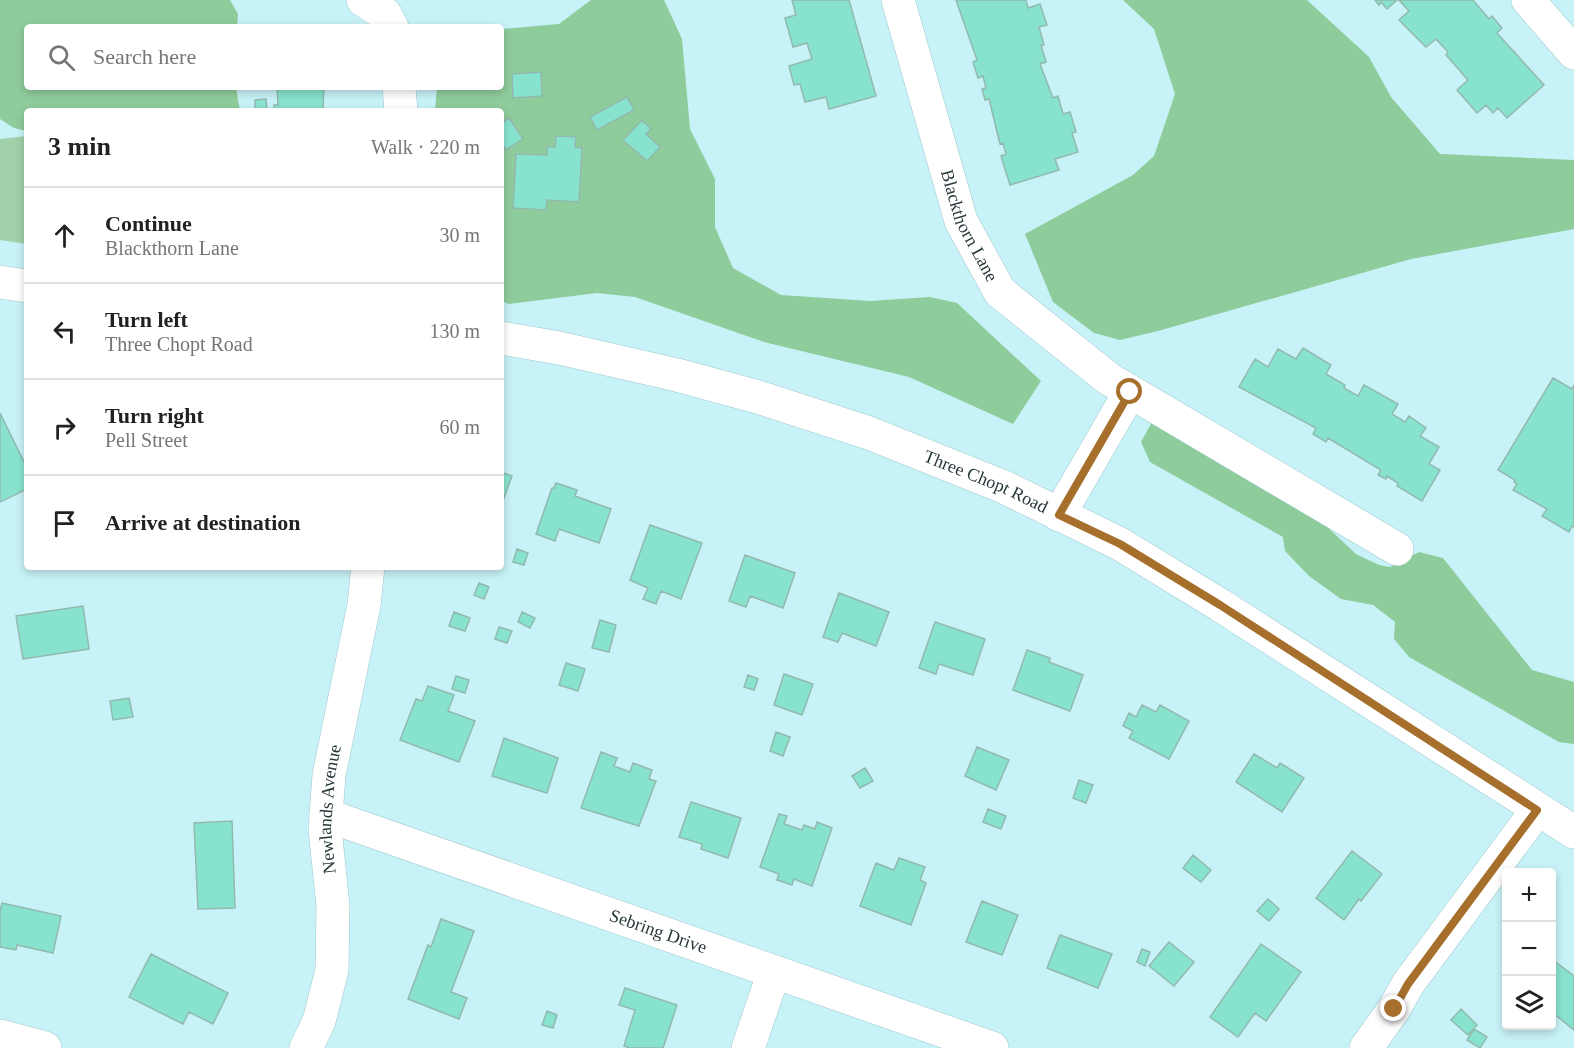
<!DOCTYPE html>
<html lang="en">
<head>
<meta charset="utf-8">
<style>
	body { margin:0; font-family:Georgia,serif; background:#f6f6f6; color:#222 }
	.controls { position:absolute; right:18px; bottom:18px; display:grid; overflow:hidden; border-radius:6px; box-shadow:0 3px 9px #0003 }
	.controls button { width:54px; height:54px; display:grid; place-items:center; padding:0; border:0; border-bottom:2px solid #e0e0e0; background:#fff; color:#222; font:30px sans-serif }
	.stop { position:absolute; width:18px; height:18px; margin:-14px; border:4px solid #a66f2b; border-radius:50%; background:#fff }
	.stop.end { background:#a66f2b; border-color:#fff; box-shadow:0 2px 6px #0008 }
	.list { margin:0; padding:0; list-style:none }
	h2 { display:flex; justify-content:space-between; align-items:center; height:78px; margin:0; padding:0 24px; font-size:26px }
	h2 small { font-size:20px; font-weight:400; color:#767676 }
	.list li { display:grid; grid-template-columns:39px 1fr auto; gap:18px; align-items:center; box-sizing:border-box; height:96px; padding:0 24px; border-top:2px solid #e0e0e0 }
	.list b { display:block; font-size:22px; white-space:nowrap }
	.list p { margin:0; font-size:20px; white-space:nowrap; color:#767676 }
	.list em { font-size:20px; font-style:normal; color:#767676 }
	.icon { flex:none; width:33px; height:33px; fill:none; stroke:currentColor; stroke-width:2; stroke-linecap:round; stroke-linejoin:round }
	.map { position:relative; flex:none; width:1574px; height:1048px; overflow:hidden }
	.search { position:absolute; background:#fff; box-shadow:0 3px 9px #0003; left:24px; top:24px; width:480px; height:66px; display:flex; align-items:center; gap:15px; box-sizing:border-box; padding:0 21px; border-radius:6px; color:#767676; font-size:22px }
	.panel { position:absolute; background:#fff; box-shadow:0 3px 9px #0003; left:24px; top:108px; width:480px; height:462px; border-radius:6px }
	.map>svg:first-child { display:block }
	.green { fill:#a0d1a9 }
	.forest { fill:#8fcc9b }
	.building { fill:#88e3ce; stroke:#92b9ae; stroke-width:1.5 }
	.lines { fill:none; stroke-linecap:round; stroke-linejoin:round }
	.street-casing { stroke:#a0c9ce; stroke-width:34 }
	.secondary-casing { stroke:#a0c9ce; stroke-width:34 }
	.street { stroke:#fff; stroke-width:33 }
	.secondary { stroke:#fff; stroke-width:33 }
	.route { stroke:#a66f2b; stroke-width:8 }
	.labels { text-anchor:middle; dominant-baseline:central; stroke-width:5; stroke-linejoin:round; paint-order:stroke }
	.street-label { font-size:18px; fill:#27383a; stroke:#fff }
</style>
</head>
<body>
<div class="map">
<svg width="1574" height="1048" viewBox="0 0 1574 1048">
	<rect width="100%" height="100%" fill="#c7f2f7"/>
	<!-- green -->
	<path class="green" d="M 27,136 L 27,244 L 0,240 L 0,139 Z"/>
	<!-- forest -->
	<path class="forest" d="M 0,0 L 230,0 L 238,14 L 237,27 L 27,27 L 27,87 L 236,87 L 240,111 L 170,111 L 164,109 L 152,111 L 27,111 L 27,131 L 14,128 L 0,119 Z
		M 591,0 L 664,0 L 682,39 L 690,129 L 715,179 L 715,227 L 733,268 L 781,295 L 870,301 L 930,297 L 957,303 L 1041,381 L 1013,424 L 909,377 L 764,342 L 635,297 L 597,293 L 509,304 L 501,301 L 501,111 L 435,111 L 437,87 L 501,87 L 501,29 L 559,24 Z
		M 1123,0 L 1307,0 L 1369,57 L 1391,97 L 1440,154 L 1574,160 L 1574,229 L 1411,259 L 1158,331 L 1120,340 L 1094,333 L 1053,302 L 1025,234 L 1133,175 L 1154,156 L 1175,94 L 1154,29 Z
		M 1152,422 L 1323,523 L 1356,554 L 1379,565 L 1390,567 L 1419,552 L 1443,558 L 1532,670 L 1574,682 L 1574,744 L 1559,742 L 1409,657 L 1394,639 L 1395,622 L 1373,605 L 1341,599 L 1309,576 L 1285,551 L 1283,537 L 1150,462 L 1141,442 Z"/>
	<!-- building -->
	<path class="building" d="M 792,0 L 849,0 L 876,96 L 829,109 L 826,97 L 805,102 L 800,84 L 794,85 L 789,66 L 812,59 L 807,43 L 793,47 L 785,18 L 796,15 Z
		M 956,0 L 1026,0 L 1028,8 L 1040,4 L 1047,25 L 1039,27 L 1044,45 L 1041,45 L 1046,62 L 1040,64 L 1053,98 L 1058,96 L 1063,114 L 1070,112 L 1076,132 L 1072,133 L 1078,152 L 1055,159 L 1059,170 L 1010,185 L 1001,156 L 1006,154 L 1003,143 L 1000,144 L 989,99 L 985,100 L 982,89 L 986,88 L 983,76 L 978,78 L 973,62 L 977,60 Z
		M 1375,0 L 1397,0 L 1387,9 L 1381,2 L 1379,5 Z
		M 1399,0 L 1473,0 L 1489,19 L 1492,16 L 1502,28 L 1497,33 L 1544,85 L 1507,118 L 1498,108 L 1493,113 L 1486,105 L 1477,113 L 1457,90 L 1468,80 L 1446,55 L 1448,52 L 1436,39 L 1426,47 L 1399,20 L 1409,11 Z
		M 541,72 L 542,96 L 513,98 L 512,74 Z
		M 277,87 L 324,87 L 323,109 L 319,111 L 274,111 L 274,105 L 278,105 Z
		M 627,97 L 634,110 L 597,130 L 590,117 Z
		M 266,99 L 267,109 L 255,110 L 255,100 Z
		M 509,118 L 523,139 L 506,150 L 501,142 L 501,124 Z
		M 642,120 L 651,129 L 646,134 L 660,147 L 647,161 L 623,140 Z
		M 556,136 L 576,137 L 575,147 L 582,148 L 579,202 L 547,200 L 546,210 L 513,208 L 516,154 L 547,155 L 547,147 L 555,147 Z
		M 1303,348 L 1331,365 L 1326,374 L 1345,385 L 1344,388 L 1358,396 L 1364,385 L 1398,404 L 1392,414 L 1405,422 L 1409,416 L 1426,428 L 1420,436 L 1439,447 L 1429,464 L 1440,470 L 1422,501 L 1397,486 L 1398,483 L 1387,476 L 1386,479 L 1378,475 L 1381,470 L 1328,438 L 1326,442 L 1313,434 L 1316,428 L 1239,387 L 1255,359 L 1268,367 L 1278,349 L 1296,359 Z
		M 1553,378 L 1572,389 L 1574,385 L 1574,527 L 1572,526 L 1569,532 L 1542,516 L 1547,509 L 1513,490 L 1517,484 L 1514,482 L 1515,480 L 1498,470 Z
		M 0,413 L 27,468 L 27,489 L 0,502 Z
		M 501,472 L 512,476 L 501,506 Z
		M 556,483 L 577,490 L 575,496 L 611,509 L 599,543 L 559,529 L 555,541 L 536,534 L 552,488 L 554,488 Z
		M 650,525 L 702,543 L 681,599 L 661,591 L 656,604 L 643,599 L 648,588 L 630,580 Z
		M 517,549 L 528,553 L 524,565 L 513,562 Z
		M 745,555 L 795,573 L 783,608 L 750,596 L 746,607 L 729,601 Z
		M 479,583 L 489,587 L 484,599 L 474,595 Z
		M 839,593 L 889,612 L 876,646 L 842,633 L 838,642 L 823,637 Z
		M 83,606 L 89,649 L 23,659 L 16,616 Z
		M 454,612 L 470,618 L 465,631 L 449,626 Z
		M 522,612 L 535,618 L 530,628 L 518,622 Z
		M 600,620 L 616,625 L 609,652 L 592,648 Z
		M 935,622 L 985,639 L 973,675 L 939,664 L 936,674 L 919,668 Z
		M 499,627 L 512,631 L 507,643 L 495,639 Z
		M 1027,650 L 1050,658 L 1049,662 L 1083,675 L 1070,711 L 1013,690 Z
		M 566,663 L 585,669 L 578,691 L 559,685 Z
		M 784,674 L 813,684 L 802,715 L 774,705 Z
		M 748,675 L 758,679 L 754,690 L 744,687 Z
		M 456,676 L 469,680 L 465,693 L 452,689 Z
		M 428,686 L 454,695 L 448,711 L 475,721 L 459,762 L 400,740 L 416,699 L 422,701 Z
		M 129,698 L 133,717 L 113,720 L 110,701 Z
		M 1142,705 L 1156,712 L 1160,705 L 1189,721 L 1169,759 L 1129,738 L 1133,731 L 1123,726 L 1129,713 L 1136,717 Z
		M 776,732 L 790,737 L 783,756 L 770,751 Z
		M 504,738 L 558,758 L 547,793 L 492,776 Z
		M 977,747 L 1009,760 L 996,790 L 965,776 Z
		M 601,752 L 617,758 L 614,766 L 630,772 L 633,763 L 652,770 L 649,779 L 656,781 L 639,826 L 581,808 Z
		M 1254,754 L 1277,768 L 1280,763 L 1304,778 L 1282,812 L 1236,782 Z
		M 865,768 L 873,781 L 860,788 L 852,776 Z
		M 1079,780 L 1093,785 L 1086,803 L 1073,798 Z
		M 691,802 L 741,818 L 728,858 L 701,849 L 702,844 L 679,837 Z
		M 988,809 L 1006,816 L 1001,829 L 983,822 Z
		M 779,814 L 787,816 L 784,824 L 802,830 L 804,825 L 815,829 L 817,822 L 832,828 L 812,886 L 794,879 L 792,885 L 777,880 L 779,874 L 760,867 Z
		M 232,821 L 235,908 L 198,909 L 194,823 Z
		M 1352,851 L 1382,874 L 1361,901 L 1359,899 L 1344,920 L 1316,898 Z
		M 1193,855 L 1211,870 L 1201,882 L 1183,868 Z
		M 899,858 L 925,867 L 920,880 L 926,883 L 911,925 L 860,906 L 876,863 L 894,870 Z
		M 1268,899 L 1279,909 L 1269,921 L 1257,911 Z
		M 982,901 L 1018,915 L 1002,955 L 966,942 Z
		M 2,903 L 61,916 L 53,953 L 17,945 L 16,950 L 0,947 L 0,912 Z
		M 441,919 L 474,931 L 451,992 L 467,998 L 459,1019 L 408,999 L 428,945 L 431,947 Z
		M 1060,935 L 1112,954 L 1098,988 L 1047,968 Z
		M 1169,942 L 1194,962 L 1174,986 L 1149,966 Z
		M 1261,944 L 1301,972 L 1266,1021 L 1255,1013 L 1238,1037 L 1210,1017 Z
		M 1142,949 L 1150,952 L 1145,966 L 1137,962 Z
		M 151,954 L 228,993 L 213,1024 L 189,1012 L 183,1024 L 129,997 Z
		M 1553,960 L 1574,976 L 1574,1030 L 1553,1013 L 1552,1016 Z
		M 625,988 L 677,1005 L 663,1048 L 630,1048 L 624,1046 L 635,1010 L 619,1005 Z
		M 1461,1009 L 1477,1025 L 1468,1035 L 1451,1020 Z
		M 547,1011 L 557,1015 L 553,1028 L 542,1025 Z
		M 1474,1029 L 1487,1037 L 1480,1048 L 1467,1040 Z"/>
	<g class="lines">
		<defs>
			<g id="street">
				<path d="M 363,0 L 385,14 L 392,27"/>
				<path id="s1" d="M 898,0 L 961,221 L 1000,292 L 1109,379 L 1397,549"/>
				<path d="M 1528,0 L 1574,53"/>
				<path d="M 399,87 L 401,111"/>
				<path d="M 1059,515 L 1130,392"/>
				<path id="s2" d="M 326,815 L 992,1048"/>
				<path d="M 0,1036 L 45,1048"/>
				<path id="s3" d="M 306,1048 L 319,1021 L 332,970 L 333,906 L 325,829 L 329,775 L 364,605 L 368,567"/>
				<path d="M 748,1048 L 774,972"/>
				<path d="M 1366,1048 L 1394,1009 L 1408,984 L 1537,810"/>
			</g>
			<g id="secondary">
				<path d="M 0,282 L 27,286"/>
				<path id="s4" d="M 501,338 L 559,348 L 677,375 L 758,397 L 869,433 L 1004,487 L 1120,544 L 1220,605 L 1574,832"/>
			</g>
		</defs>
		<!-- street casing -->
		<use href="#street" class="street-casing"/>
		<!-- secondary casing -->
		<use href="#secondary" class="secondary-casing"/>
		<!-- street -->
		<use href="#street" class="street"/>
		<!-- secondary -->
		<use href="#secondary" class="secondary"/>
	</g>
	<g class="lines">
		<!-- route -->
		<path class="route" d="M 1130,392 L 1059,515 L 1120,544 L 1220,605 L 1537,810 L 1408,984 L 1394,1009"/>
	</g>
	<g class="labels">
		<!-- street labels -->
		<g class="street-label">
			<text stroke="none"><textPath href="#s1" startOffset="237">Blackthorn Lane</textPath></text>
			<text stroke="none"><textPath href="#s4" startOffset="507">Three Chopt Road</textPath></text>
			<text stroke="none"><textPath href="#s3" startOffset="244">Newlands Avenue</textPath></text>
			<text stroke="none"><textPath href="#s2" startOffset="352">Sebring Drive</textPath></text>
		</g>
	</g>
</svg>
<div class="controls">
<button>+</button>
<button>−</button>
<button><svg class="icon" aria-label="layers" viewBox="0 0 24 24"><path d="M12 4l9 5-9 5-9-5zM3 14l9 5 9-5"/></svg></button>
</div>
<div class="stop" style="left:1130px;top:392px"></div>
<div class="stop end" style="left:1394px;top:1009px"></div>
<div class="search"><svg class="icon" aria-label="search" viewBox="0 0 24 24"><circle cx="10" cy="10" r="6"/><path d="M15 15l6 6"/></svg>Search here</div>
<section class="panel">
<h2>3 min<small>Walk · 220 m</small></h2>
<ul class="list">
<li><svg class="icon" aria-label="ahead" viewBox="0 0 24 24"><path d="M12 20V5M6 11l6-6 6 6"/></svg><div><b>Continue</b><p>Blackthorn Lane</p></div><em>30 m</em></li>
<li><svg class="icon" aria-label="left" viewBox="0 0 24 24"><path d="M17 20v-9H6M10 6l-5 5 5 5"/></svg><div><b>Turn left</b><p>Three Chopt Road</p></div><em>130 m</em></li>
<li><svg class="icon" aria-label="right" viewBox="0 0 24 24"><path d="M7 20v-9h11M14 6l5 5-5 5"/></svg><div><b>Turn right</b><p>Pell Street</p></div><em>60 m</em></li>
<li><svg class="icon" aria-label="arrive" viewBox="0 0 24 24"><path d="M6 21V4h12l-3 4 3 4H6"/></svg><div><b>Arrive at destination</b></div></li>
</ul>
</section>
</div>
</body>
</html>
